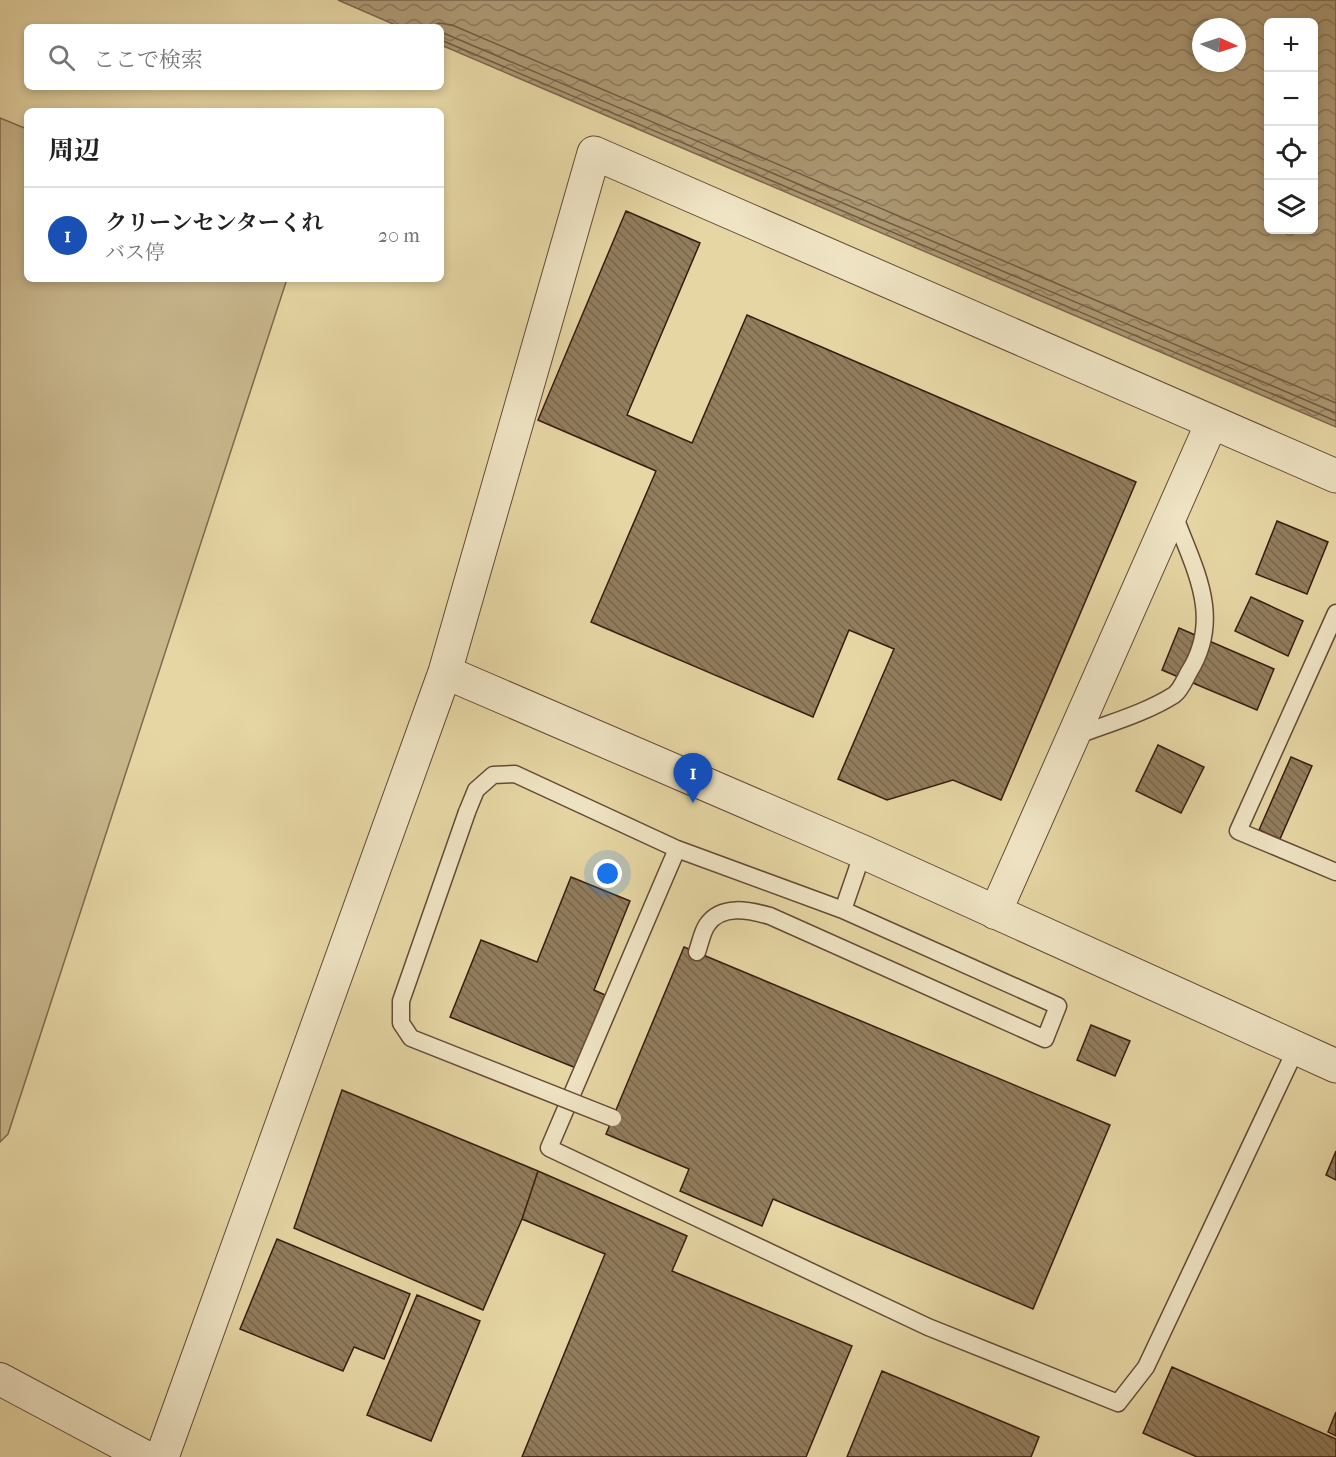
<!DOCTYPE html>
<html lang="ja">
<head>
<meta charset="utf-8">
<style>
	body { margin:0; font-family:"IM FELL French Canon","Noto Serif JP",serif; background:#f6f6f6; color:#222 }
	.controls { position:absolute; right:18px; top:18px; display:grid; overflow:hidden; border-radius:9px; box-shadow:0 3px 9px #0003 }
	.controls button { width:54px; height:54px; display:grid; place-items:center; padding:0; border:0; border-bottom:2px solid #e0e0e0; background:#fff; color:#222; font:30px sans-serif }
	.compass { position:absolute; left:1192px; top:18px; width:54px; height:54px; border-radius:50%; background:#fff; box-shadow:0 3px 9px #0003; rotate:93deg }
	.you { position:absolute; left:608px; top:874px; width:21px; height:21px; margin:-15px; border:4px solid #fff; border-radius:50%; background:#1a73e8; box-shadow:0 0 0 9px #1a73e833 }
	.badge { display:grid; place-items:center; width:39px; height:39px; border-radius:50%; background:#ea580c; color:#fff; font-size:20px; font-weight:700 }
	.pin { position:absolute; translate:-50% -50px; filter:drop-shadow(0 2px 3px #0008) }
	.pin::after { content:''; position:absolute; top:32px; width:21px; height:18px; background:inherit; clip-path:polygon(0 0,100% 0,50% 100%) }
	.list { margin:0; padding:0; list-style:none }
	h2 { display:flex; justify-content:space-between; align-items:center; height:78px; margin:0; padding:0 24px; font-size:26px }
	h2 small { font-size:20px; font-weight:400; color:#767676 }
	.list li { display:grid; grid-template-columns:39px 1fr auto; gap:18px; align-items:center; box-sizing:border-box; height:96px; padding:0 24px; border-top:2px solid #e0e0e0 }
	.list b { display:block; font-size:22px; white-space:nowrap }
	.list p { margin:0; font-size:20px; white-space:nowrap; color:#767676 }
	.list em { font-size:20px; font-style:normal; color:#767676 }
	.icon { flex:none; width:33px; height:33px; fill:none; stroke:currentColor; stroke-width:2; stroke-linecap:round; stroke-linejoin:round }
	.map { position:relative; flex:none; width:1336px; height:1457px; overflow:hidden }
	.search { position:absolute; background:#fff; box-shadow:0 3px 9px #0003; left:24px; top:24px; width:420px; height:66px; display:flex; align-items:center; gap:15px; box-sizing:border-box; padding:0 21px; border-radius:9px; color:#767676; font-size:22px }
	.panel { position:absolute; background:#fff; box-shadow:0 3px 9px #0003; left:24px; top:108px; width:420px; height:174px; border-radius:9px }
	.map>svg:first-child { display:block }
	.pitch { fill:#c8b68b; stroke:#80694e; stroke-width:1.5 }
	.water { fill:url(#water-waves); stroke:#7d664b; stroke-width:1.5; fill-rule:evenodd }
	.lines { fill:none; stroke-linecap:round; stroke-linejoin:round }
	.shore { stroke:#725a41; stroke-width:1.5 }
	.building { fill:url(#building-back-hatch); stroke:#381c10; stroke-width:1.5 }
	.service-casing { stroke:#644a35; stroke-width:19 }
	.minor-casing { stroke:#644a35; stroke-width:34 }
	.tertiary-casing { stroke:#644a35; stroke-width:35 }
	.service { stroke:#efe4c4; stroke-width:16 }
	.minor { stroke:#efe4c4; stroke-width:32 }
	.tertiary { stroke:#efe4c4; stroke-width:33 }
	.service-bridge-casing { stroke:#644a35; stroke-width:19; stroke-linecap:butt }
	.service-bridge { stroke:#efe4c4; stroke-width:16 }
</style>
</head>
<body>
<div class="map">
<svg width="1336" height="1457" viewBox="0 0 1336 1457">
	<defs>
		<pattern id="water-waves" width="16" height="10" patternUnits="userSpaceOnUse" patternTransform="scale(1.5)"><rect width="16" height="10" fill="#ab9772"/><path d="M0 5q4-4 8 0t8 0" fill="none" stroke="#8c7a5c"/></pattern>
		<pattern id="building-back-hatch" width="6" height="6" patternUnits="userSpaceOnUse" patternTransform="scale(1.5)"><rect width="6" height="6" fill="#927d5d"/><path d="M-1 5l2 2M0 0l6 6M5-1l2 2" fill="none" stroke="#78664b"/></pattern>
	</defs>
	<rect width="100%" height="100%" fill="#e6d6a4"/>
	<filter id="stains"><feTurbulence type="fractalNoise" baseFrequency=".00333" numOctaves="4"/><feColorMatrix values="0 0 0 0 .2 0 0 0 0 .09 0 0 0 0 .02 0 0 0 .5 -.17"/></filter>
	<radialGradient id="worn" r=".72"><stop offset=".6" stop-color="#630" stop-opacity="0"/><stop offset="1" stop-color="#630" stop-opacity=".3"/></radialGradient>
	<!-- pitch -->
	<path class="pitch" d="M 0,118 L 27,129 L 27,279 L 287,279 L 8,1134 L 0,1142 Z"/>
	<!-- water -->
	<path class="water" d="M 338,0 L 1336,0 L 1336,427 L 441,45 L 441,27 L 400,27 ZM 1268,22 L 1314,22 L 1314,230 L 1268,230 ZM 1201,27 L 1237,27 L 1237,63 L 1201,63 Z"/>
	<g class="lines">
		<!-- shore -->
		<path class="shore" d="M 429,27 L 439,23 L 452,25 L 1336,403
			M 441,32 L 1336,413
			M 441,40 L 1336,421"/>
	</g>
	<!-- building -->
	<path class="building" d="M 626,211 L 700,243 L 627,415 L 692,443 L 747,315 L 1136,482 L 1001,800 L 953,780 L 887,800 L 838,779 L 894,649 L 849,630 L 813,717 L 591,622 L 656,471 L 538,420 Z
		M 1277,521 L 1328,542 L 1307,594 L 1256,574 Z
		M 1251,597 L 1303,621 L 1288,656 L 1235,631 Z
		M 1179,628 L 1274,669 L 1257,710 L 1162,670 Z
		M 1158,745 L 1204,767 L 1181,813 L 1136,791 Z
		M 1291,757 L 1312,766 L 1280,839 L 1259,830 Z
		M 571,877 L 630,901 L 594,990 L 605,995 L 576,1068 L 450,1017 L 481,940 L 537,962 Z
		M 684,947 L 1110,1125 L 1033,1309 L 773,1199 L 762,1226 L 680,1191 L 689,1169 L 606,1134 Z
		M 1091,1025 L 1130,1041 L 1115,1076 L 1077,1060 Z
		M 342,1090 L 538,1171 L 522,1219 L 483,1310 L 294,1228 Z
		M 1336,1151 L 1336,1180 L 1326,1175 Z
		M 538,1171 L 687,1236 L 672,1271 L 852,1346 L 806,1457 L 522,1457 L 605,1254 L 522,1219 Z
		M 277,1239 L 410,1294 L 384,1359 L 354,1347 L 343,1371 L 240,1329 Z
		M 417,1295 L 480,1321 L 431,1441 L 367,1415 Z
		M 1172,1367 L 1336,1439 L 1336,1457 L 1197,1457 L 1143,1433 Z
		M 882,1371 L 1039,1437 L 1031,1457 L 847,1457 Z
		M 1336,1412 L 1336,1436 L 1328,1432 Z"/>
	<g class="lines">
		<defs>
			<path id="service" d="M 1336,613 L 1238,831 L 1336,872
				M 1073,737 C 1106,724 1144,714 1174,695 C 1181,690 1185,679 1189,672 C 1224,616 1193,567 1173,512
				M 467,812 L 476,790 L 493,775 L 515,774 L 677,849
				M 863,852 L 843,910 L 677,849 L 549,1148 L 928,1327 L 1118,1403 L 1146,1367 L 1296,1049
				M 697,952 C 700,944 702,932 707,925 C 721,904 749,910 770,916 L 1045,1039 L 1058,1006 L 843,910"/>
			<path id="minor" d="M 995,913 L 1212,422
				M 0,1379 L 146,1457"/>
			<path id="tertiary" d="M 445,672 L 863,852 L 1336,1066
				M 162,1457 L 445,672 L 594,153 L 1336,476"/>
		</defs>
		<!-- service casing -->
		<use href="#service" class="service-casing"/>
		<!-- minor casing -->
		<use href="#minor" class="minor-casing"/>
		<!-- tertiary casing -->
		<use href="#tertiary" class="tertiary-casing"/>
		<!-- service -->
		<use href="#service" class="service"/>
		<!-- minor -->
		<use href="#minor" class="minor"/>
		<!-- tertiary -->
		<use href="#tertiary" class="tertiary"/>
		<defs>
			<path id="service-bridge" d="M 467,812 L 401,1001 L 401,1023 L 411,1038 L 613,1118"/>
		</defs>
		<!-- service-bridge casing -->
		<use href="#service-bridge" class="service-bridge-casing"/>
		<!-- service-bridge -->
		<use href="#service-bridge" class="service-bridge"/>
	</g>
	<rect width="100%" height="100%" filter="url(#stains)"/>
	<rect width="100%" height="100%" fill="url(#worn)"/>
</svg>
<div class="controls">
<button>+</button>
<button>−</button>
<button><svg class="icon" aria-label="locate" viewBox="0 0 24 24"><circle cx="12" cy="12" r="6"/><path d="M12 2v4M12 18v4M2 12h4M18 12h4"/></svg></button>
<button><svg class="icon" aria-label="layers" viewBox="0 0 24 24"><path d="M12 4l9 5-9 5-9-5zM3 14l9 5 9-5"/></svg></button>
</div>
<svg class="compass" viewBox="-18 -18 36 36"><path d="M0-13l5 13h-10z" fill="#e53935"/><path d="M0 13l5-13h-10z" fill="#767676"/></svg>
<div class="you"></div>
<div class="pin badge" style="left:693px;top:803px;background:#1a4fb4">1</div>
<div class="search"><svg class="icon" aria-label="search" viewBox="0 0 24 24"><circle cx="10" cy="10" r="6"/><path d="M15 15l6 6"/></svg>ここで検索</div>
<section class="panel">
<h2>周辺<small></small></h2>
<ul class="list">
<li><span class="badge" style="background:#1a4fb4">1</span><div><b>クリーンセンターくれ</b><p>バス停</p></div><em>20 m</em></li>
</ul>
</section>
</div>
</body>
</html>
